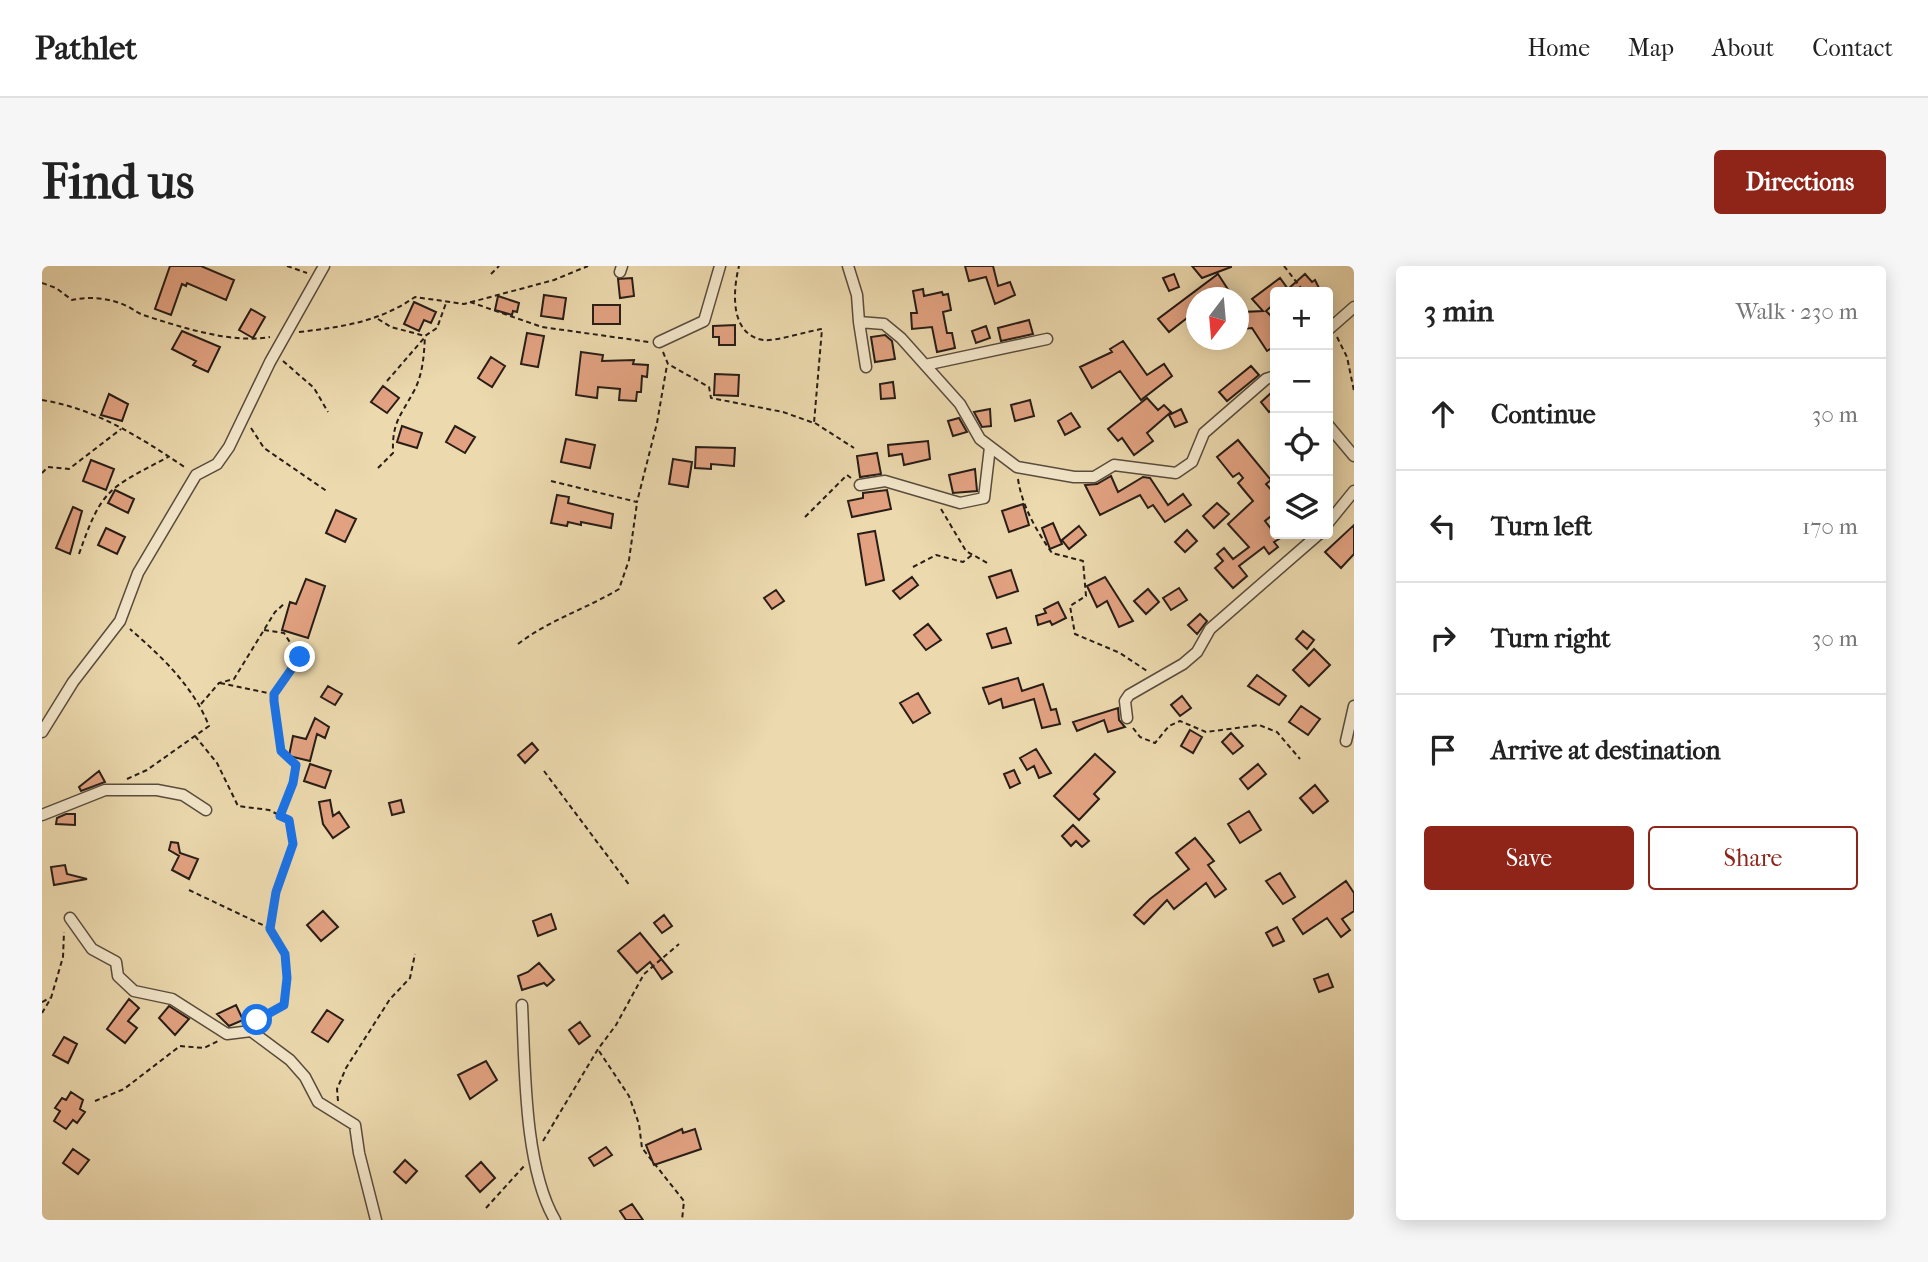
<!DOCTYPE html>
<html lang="en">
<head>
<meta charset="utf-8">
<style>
	body { margin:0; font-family:"IM FELL French Canon",serif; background:#f6f6f6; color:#222 }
	.controls { position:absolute; right:21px; top:21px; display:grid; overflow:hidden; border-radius:7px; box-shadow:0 4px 18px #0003 }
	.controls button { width:63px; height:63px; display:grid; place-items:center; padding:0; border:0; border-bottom:2px solid #e0e0e0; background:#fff; color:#222; font:35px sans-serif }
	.compass { position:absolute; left:1144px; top:21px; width:63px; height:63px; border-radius:50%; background:#fff; box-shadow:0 4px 18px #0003; rotate:196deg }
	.stop { position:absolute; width:21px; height:21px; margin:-16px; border:5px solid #1a73e8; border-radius:50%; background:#fff }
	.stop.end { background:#1a73e8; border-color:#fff; box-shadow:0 2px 7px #0008 }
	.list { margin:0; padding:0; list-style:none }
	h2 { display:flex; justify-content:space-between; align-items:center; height:91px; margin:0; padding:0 28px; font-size:30px }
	h2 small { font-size:23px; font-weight:400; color:#767676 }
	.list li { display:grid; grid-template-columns:46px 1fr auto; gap:21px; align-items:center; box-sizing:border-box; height:112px; padding:0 28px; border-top:2px solid #e0e0e0 }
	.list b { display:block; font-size:26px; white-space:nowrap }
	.list em { font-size:23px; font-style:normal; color:#767676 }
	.actions { display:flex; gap:14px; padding:21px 28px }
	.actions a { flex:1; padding:16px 0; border:2px solid #8f2418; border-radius:7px; text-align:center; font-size:24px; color:#8f2418 }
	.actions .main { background:#8f2418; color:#fff }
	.icon { flex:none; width:38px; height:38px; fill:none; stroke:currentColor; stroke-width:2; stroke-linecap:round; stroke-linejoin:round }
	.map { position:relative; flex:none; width:1312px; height:954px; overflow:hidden; border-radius:7px }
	header { display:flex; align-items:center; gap:42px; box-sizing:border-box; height:98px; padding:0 35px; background:#fff; border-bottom:2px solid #e0e0e0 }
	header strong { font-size:33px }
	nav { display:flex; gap:38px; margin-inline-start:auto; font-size:24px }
	.intro { display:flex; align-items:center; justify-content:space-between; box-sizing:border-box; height:168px; padding:0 42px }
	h1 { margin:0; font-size:49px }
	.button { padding:18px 32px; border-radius:7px; background:#8f2418; color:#fff; font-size:24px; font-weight:700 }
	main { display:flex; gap:42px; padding:0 42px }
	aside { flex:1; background:#fff; border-radius:7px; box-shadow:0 4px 18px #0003 }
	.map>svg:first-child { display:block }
	.building { fill:#e2a281; stroke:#281d17; stroke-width:2 }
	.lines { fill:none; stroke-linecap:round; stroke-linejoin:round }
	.street-casing { stroke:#594c3d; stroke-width:13 }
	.path { stroke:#281d17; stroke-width:2; stroke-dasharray:5 3.5; stroke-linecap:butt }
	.street { stroke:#f3e6ca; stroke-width:10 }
	.route { stroke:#1a73e8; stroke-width:9 }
</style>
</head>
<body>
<header>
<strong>Pathlet</strong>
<nav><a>Home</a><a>Map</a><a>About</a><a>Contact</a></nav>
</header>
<div class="intro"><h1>Find us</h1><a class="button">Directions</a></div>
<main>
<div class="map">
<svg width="1312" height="954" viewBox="0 0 1312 954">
	<rect width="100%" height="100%" fill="#ecd9ae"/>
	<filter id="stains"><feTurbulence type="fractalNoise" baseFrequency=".00286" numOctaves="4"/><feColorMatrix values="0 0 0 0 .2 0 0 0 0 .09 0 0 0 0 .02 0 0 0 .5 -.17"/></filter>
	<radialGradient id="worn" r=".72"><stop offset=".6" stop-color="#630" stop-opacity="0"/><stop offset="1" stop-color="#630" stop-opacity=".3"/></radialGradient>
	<!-- building -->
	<path class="building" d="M 128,0 L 159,0 L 192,14 L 184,34 L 145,17 L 144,20 L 140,18 L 129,49 L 113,43 Z
		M 923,0 L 951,0 L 956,20 L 968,16 L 973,29 L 953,38 L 944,11 L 927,15 Z
		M 1150,0 L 1189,0 L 1189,1 L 1160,12 Z
		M 1132,8 L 1137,21 L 1127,25 L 1121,12 Z
		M 1176,8 L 1187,25 L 1177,32 L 1154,32 L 1154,45 L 1127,66 L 1116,53 Z
		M 1263,8 L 1270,16 L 1273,14 L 1279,26 L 1233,26 L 1233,37 L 1224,45 L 1233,54 L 1233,80 L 1225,85 L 1210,62 L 1201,63 L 1200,46 L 1221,45 L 1210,33 L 1238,12 L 1246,23 Z
		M 590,12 L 592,30 L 578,32 L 576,13 Z
		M 881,23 L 882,30 L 900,26 L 901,29 L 906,28 L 909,44 L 901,46 L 905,67 L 910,67 L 913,82 L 895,86 L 890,61 L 870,63 L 869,47 L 875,47 L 871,25 Z
		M 502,29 L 524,32 L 521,53 L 499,50 Z
		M 456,30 L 477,37 L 475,46 L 471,45 L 470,49 L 453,44 Z
		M 372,36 L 394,46 L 389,57 L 382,54 L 377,65 L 362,58 Z
		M 551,39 L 578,39 L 578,58 L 551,58 Z
		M 209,43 L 223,51 L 211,72 L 197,64 Z
		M 987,54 L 991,68 L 959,75 L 956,62 Z
		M 693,59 L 693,79 L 677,79 L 677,71 L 671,71 L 671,60 Z
		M 944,60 L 948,72 L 934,77 L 930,65 Z
		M 140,65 L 178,81 L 166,106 L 151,99 L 154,95 L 130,83 Z
		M 485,67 L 502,70 L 496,101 L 479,98 Z
		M 843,69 L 850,75 L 853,93 L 833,96 L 829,71 Z
		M 1081,75 L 1105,109 L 1122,98 L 1130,110 L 1099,134 L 1078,105 L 1050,122 L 1038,101 L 1070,86 L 1068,83 Z
		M 539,86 L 561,89 L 560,95 L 592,94 L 591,98 L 606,99 L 605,111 L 600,110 L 599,126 L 595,126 L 594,135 L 577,134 L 578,123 L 556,121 L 555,132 L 534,129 Z
		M 449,91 L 463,100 L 450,121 L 436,112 Z
		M 1209,100 L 1217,109 L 1185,135 L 1177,126 Z
		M 673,108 L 697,109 L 696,130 L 672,129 Z
		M 851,116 L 853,132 L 839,133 L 838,118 Z
		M 341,120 L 357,132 L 345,147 L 329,136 Z
		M 1229,127 L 1233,131 L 1233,141 L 1227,146 L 1219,136 Z
		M 67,128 L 86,138 L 80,155 L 59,149 Z
		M 1105,132 L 1116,144 L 1122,139 L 1129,146 L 1105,167 L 1111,175 L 1092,189 L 1080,172 L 1076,175 L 1066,163 Z
		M 988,134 L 992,150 L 973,155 L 969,139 Z
		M 948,143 L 949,160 L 940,161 L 932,146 Z
		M 1139,143 L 1145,156 L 1133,161 L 1127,149 Z
		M 1029,147 L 1038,161 L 1023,169 L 1016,155 Z
		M 917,152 L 925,166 L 911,170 L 906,155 Z
		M 360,160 L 380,167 L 375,182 L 355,176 Z
		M 413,160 L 433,171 L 423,187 L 404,176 Z
		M 524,173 L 553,179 L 548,202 L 519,196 Z
		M 1196,174 L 1229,214 L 1224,218 L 1233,228 L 1233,247 L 1223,255 L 1237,273 L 1232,276 L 1236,281 L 1227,288 L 1222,281 L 1197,300 L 1205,310 L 1191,322 L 1173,302 L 1181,295 L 1175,288 L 1182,282 L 1191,293 L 1207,281 L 1186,258 L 1211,235 L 1196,217 L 1201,212 L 1197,207 L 1191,211 L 1175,191 Z
		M 886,175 L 888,193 L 862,199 L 860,188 L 847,190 L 846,179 Z
		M 654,181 L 693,182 L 692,200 L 669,198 L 669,203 L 653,202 Z
		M 835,187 L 839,208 L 818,211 L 815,190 Z
		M 631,193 L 650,196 L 646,221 L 627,218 Z
		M 49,194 L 72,203 L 64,224 L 41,215 Z
		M 933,203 L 935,225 L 911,227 L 907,209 Z
		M 1069,210 L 1076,226 L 1101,211 L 1108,212 L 1126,239 L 1141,228 L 1149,239 L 1123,256 L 1111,239 L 1106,242 L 1098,229 L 1058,249 L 1043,219 L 1055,218 Z
		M 73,224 L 92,233 L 86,247 L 66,237 Z
		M 845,224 L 849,243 L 810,251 L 806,235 L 821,232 L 821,227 Z
		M 515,229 L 527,231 L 526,237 L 571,248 L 569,262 L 539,256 L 539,259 L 526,256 L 525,260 L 509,257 Z
		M 1175,237 L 1187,248 L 1172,262 L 1161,250 Z
		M 981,238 L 987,259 L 967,266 L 960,245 Z
		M 31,241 L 40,245 L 28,288 L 14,282 Z
		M 294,244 L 314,253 L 303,276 L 284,267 Z
		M 1011,257 L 1020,278 L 1008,283 L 1000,262 Z
		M 1312,259 L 1312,288 L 1299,302 L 1283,286 Z
		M 1037,260 L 1044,269 L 1027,283 L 1020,274 Z
		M 64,262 L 83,271 L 75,288 L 56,279 Z
		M 1145,264 L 1155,275 L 1143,286 L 1133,276 Z
		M 833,265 L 842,314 L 824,319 L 816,268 Z
		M 969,304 L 976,325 L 955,332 L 947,311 Z
		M 870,311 L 876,319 L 858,333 L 851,325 Z
		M 1063,311 L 1091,355 L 1077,361 L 1065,335 L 1055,341 L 1045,320 Z
		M 264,313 L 283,320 L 266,372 L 240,364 L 248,336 L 254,338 Z
		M 1137,322 L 1145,334 L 1129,344 L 1121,332 Z
		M 1106,323 L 1117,336 L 1104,348 L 1092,335 Z
		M 734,324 L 742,335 L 730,343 L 722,332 Z
		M 1016,336 L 1024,352 L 1010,359 L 1008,355 L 996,359 L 994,350 L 1004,347 L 1002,343 Z
		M 1158,348 L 1165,355 L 1155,368 L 1146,359 Z
		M 886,358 L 899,374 L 884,384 L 872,369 Z
		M 964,362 L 969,377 L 950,382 L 945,368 Z
		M 1261,365 L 1272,374 L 1265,383 L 1254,373 Z
		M 1272,383 L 1288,399 L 1267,420 L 1251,404 Z
		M 1215,409 L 1244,430 L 1237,439 L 1206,420 Z
		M 976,412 L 980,425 L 1001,418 L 1009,444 L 1014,443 L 1018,458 L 1000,462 L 992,433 L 961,442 L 959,433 L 947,438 L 941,422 Z
		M 286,420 L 300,428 L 293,439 L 279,431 Z
		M 876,427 L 888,447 L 871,457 L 858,437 Z
		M 1140,430 L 1149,442 L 1138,450 L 1129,439 Z
		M 1259,440 L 1278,453 L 1266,469 L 1247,456 Z
		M 1076,442 L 1077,454 L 1083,461 L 1066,466 L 1062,454 L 1035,465 L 1031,456 Z
		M 273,452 L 287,461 L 283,472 L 275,468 L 268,495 L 247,490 L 251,470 L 264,473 Z
		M 1148,464 L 1160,471 L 1151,487 L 1139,480 Z
		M 1189,467 L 1201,480 L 1191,488 L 1180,476 Z
		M 490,477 L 496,484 L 483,497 L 476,489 Z
		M 994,483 L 1009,507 L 997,512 L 992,500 L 985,504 L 978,492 Z
		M 1053,488 L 1073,506 L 1052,528 L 1057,533 L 1037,554 L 1012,530 Z
		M 268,498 L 289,505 L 283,522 L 262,515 Z
		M 1216,498 L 1224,508 L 1206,523 L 1198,513 Z
		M 972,504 L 978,517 L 968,522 L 962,508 Z
		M 57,505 L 63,516 L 39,525 L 37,521 Z
		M 1273,519 L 1286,535 L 1271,547 L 1258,532 Z
		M 288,534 L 291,550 L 297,546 L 307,561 L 291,572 L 281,558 L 277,536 Z
		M 359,534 L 362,546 L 350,549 L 347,537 Z
		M 1207,545 L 1219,564 L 1198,577 L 1186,558 Z
		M 24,548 L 33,548 L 33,559 L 14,558 L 15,552 Z
		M 1031,559 L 1047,575 L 1040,581 L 1034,575 L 1029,580 L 1020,570 Z
		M 1153,572 L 1172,595 L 1166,599 L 1184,623 L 1173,631 L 1164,617 L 1132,643 L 1125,634 L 1102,658 L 1092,649 L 1108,633 L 1147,603 L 1134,587 Z
		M 129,576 L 136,577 L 138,587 L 156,593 L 147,613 L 130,604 L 137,590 L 127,584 Z
		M 23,599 L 25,608 L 45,613 L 12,619 L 9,601 Z
		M 1238,607 L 1253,631 L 1241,638 L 1224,615 Z
		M 1304,615 L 1312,627 L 1312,645 L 1300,653 L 1308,664 L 1299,671 L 1285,652 L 1261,668 L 1251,653 Z
		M 281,645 L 296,661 L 279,675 L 265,659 Z
		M 509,648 L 514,663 L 496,670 L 491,655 Z
		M 622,649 L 630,660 L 620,667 L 612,657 Z
		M 1235,661 L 1242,675 L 1231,680 L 1224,667 Z
		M 598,667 L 630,706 L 620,713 L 608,696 L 595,707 L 576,685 Z
		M 497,697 L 512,714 L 505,720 L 502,717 L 480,724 L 476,710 L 486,706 Z
		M 1286,708 L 1291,721 L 1277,726 L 1272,713 Z
		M 87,733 L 97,742 L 86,755 L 95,762 L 83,777 L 65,763 Z
		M 194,739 L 201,754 L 187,760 L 175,748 Z
		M 127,740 L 147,753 L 133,769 L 117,752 Z
		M 285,744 L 301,754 L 286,776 L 270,766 Z
		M 538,756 L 548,770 L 537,778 L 527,764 Z
		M 22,771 L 35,778 L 26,797 L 11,789 Z
		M 444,795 L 455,814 L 428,833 L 416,809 Z
		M 29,826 L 41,834 L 38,843 L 43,846 L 35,857 L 31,854 L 24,863 L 12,855 L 18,845 L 13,842 L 20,832 L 24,834 Z
		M 640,863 L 641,867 L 653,863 L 659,883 L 612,899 L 604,879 Z
		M 564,881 L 570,889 L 552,900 L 547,892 Z
		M 31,883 L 47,894 L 36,908 L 21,897 Z
		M 363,894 L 375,905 L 364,917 L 352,906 Z
		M 439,896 L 453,912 L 438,926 L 424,910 Z
		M 590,938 L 601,954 L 584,954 L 578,945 Z"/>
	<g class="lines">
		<defs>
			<path id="street" d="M 806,0 L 815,29 L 817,56 L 842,58 L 859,72 L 918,138 L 938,173 L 975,201 L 1032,211 L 1052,211 L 1072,199 L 1134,207 L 1150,196 L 1162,167 L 1224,113 L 1233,110
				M 578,6 L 580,0
				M 817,56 L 824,101
				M 1286,64 L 1312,41
				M 617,76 L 662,55 L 678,0
				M 883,99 L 1005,73
				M 1286,159 L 1312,190
				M 818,219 L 843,215 L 918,237 L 942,232 L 948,181
				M 1286,257 L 1312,225
				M 1085,452 L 1083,435 L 1087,429 L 1141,398 L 1155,386 L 1168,363 L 1277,268
				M 0,466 L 31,416 L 78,355 L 96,307 L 154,209 L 175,198 L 187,181 L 228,96 L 282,0
				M 1304,475 L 1312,440
				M 0,549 L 63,524 L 115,524 L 141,529 L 164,544
				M 28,652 L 50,683 L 74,696 L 76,710 L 92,725 L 130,733 L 185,768 L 209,765 L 248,794 L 263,811 L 276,836 L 313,859 L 317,887 L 334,954
				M 480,739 C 483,801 482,901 513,954"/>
		</defs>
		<!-- street casing -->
		<use href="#street" class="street-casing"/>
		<!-- path -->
		<path class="path" d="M 245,0 L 265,7
			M 1242,0 L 1262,26
			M 449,8 L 457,0
			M 0,17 L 14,22 L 30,34 C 49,30 69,32 87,41 C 92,44 96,47 101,49 C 139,61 189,78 228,71
			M 428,36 L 500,61 L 607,76
			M 336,53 L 349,61 L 383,70 L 395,62 L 404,37
			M 257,66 C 300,61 337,56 373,31 L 422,38 L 512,14 L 546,0
			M 1295,71 L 1305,91 L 1312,125
			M 621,86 L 626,98 L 667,121 L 669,132 L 741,146 L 772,157 L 780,63 C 766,65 732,76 721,74 C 687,68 691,24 697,0
			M 241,95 L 272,122 L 286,146
			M 345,115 L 383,71
			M 0,134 C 55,143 99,172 144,202
			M 773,157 L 812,182
			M 209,162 L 222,182 L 286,226
			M 336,202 L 351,187 C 350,156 358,151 372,125 C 381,108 382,89 383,70
			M 0,207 L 6,201 L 27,203 L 79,163
			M 976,213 C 980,240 994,264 1010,287 L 1041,295 L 1044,330 L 1028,340 L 1033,368 L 1078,387 L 1105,405
			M 509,215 L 595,236 L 615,157 L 625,99
			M 899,243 L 924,285 L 947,298
			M 763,251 L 805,209 L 809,212
			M 37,288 C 60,222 66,223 126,191
			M 871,301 L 894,289 L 921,296 L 930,289
			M 222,364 L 242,367 L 258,392 L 232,428 L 232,435 L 239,485 L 254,499 L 251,517 L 238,550
			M 476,378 C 507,354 544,343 577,323 L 587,294 L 595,237
			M 178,417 L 231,428
			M 159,438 L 177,417 L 192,413 L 233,346 L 243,337
			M 1091,462 L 1098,471 L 1113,477 L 1127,460 L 1138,455 L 1164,466 L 1217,459 L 1235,466 L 1258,493
			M 153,470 L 175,497 L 196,540 L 227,544 L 247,554 L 251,578 L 234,626 L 228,663 L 243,688 L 245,712 L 242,739 L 214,756
			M 502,505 L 588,620
			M 85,513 L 105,504 L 167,460 C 151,420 120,391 88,363
			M 147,624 L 227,662
			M 0,736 L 8,732
			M 0,747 L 9,732 L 21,691 L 22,666
			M 557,785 L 587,830 L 597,858 L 600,882 L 642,935 L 640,954
			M 53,835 L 82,823 L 138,780 L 162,782 L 176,775
			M 296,835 L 295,823 L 304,802 L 348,733 L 368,712 L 373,688
			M 501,875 L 556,783 L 574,759 L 602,708 L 637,678
			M 444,942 L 483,899"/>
		<!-- street -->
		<use href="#street" class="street"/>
	</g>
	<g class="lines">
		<!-- route -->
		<path class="route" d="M 215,754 L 242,739 L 245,712 L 243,688 L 228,663 L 234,626 L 251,578 L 247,554 L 238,550 L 251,517 L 254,499 L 239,485 L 232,435 L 232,428 L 258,391"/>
	</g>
	<rect width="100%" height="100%" filter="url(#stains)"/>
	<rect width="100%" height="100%" fill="url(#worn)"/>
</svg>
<div class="controls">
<button>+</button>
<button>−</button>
<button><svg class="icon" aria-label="locate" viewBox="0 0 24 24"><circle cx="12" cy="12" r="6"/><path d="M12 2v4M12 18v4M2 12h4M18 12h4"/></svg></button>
<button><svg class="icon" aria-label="layers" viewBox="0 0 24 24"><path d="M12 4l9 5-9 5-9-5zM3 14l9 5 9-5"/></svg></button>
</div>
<svg class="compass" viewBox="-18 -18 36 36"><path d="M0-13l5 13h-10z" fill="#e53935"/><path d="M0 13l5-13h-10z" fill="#767676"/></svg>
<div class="stop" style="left:215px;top:754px"></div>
<div class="stop end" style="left:258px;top:391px"></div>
</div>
<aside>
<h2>3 min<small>Walk · 230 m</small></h2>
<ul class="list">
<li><svg class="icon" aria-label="ahead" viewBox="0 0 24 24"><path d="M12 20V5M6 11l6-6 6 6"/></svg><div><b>Continue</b></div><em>30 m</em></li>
<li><svg class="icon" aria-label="left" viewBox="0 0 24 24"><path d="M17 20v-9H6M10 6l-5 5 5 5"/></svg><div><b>Turn left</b></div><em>170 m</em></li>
<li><svg class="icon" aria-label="right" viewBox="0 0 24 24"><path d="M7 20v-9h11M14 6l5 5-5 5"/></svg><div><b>Turn right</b></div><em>30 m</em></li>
<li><svg class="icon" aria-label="arrive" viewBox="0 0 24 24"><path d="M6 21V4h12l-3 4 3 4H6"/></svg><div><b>Arrive at destination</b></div></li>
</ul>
<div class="actions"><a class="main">Save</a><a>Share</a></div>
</aside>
</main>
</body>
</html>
